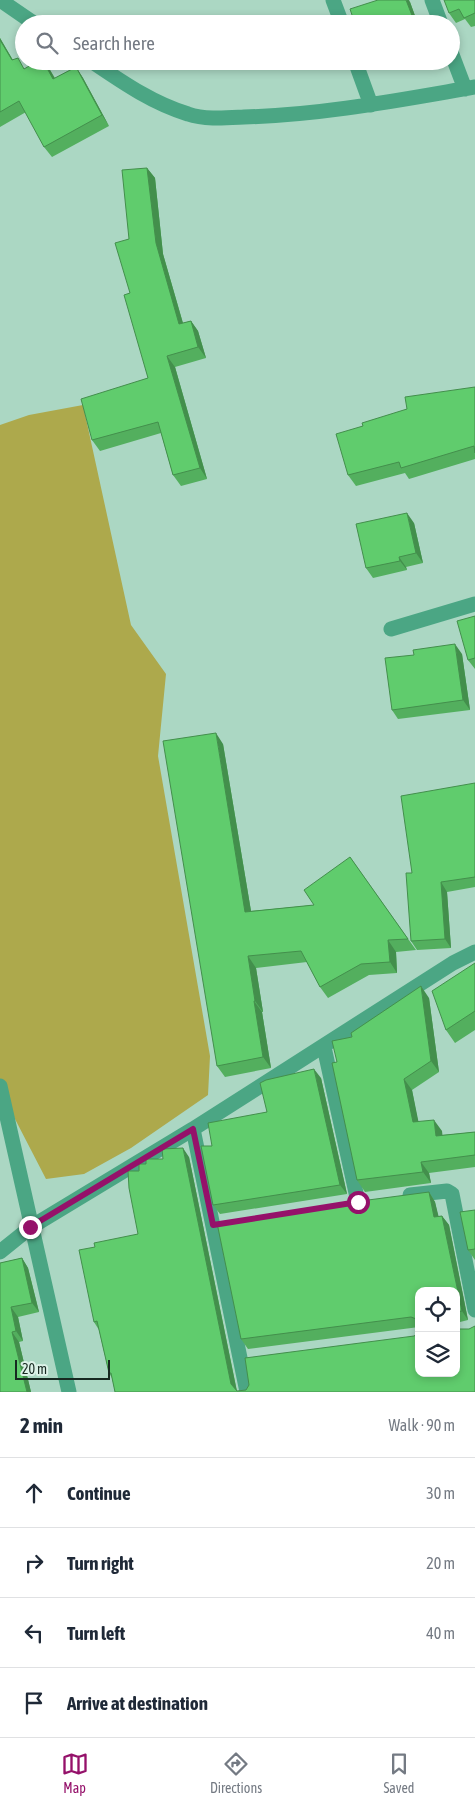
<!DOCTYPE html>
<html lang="en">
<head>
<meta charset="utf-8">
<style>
	body { margin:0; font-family:"Asap Condensed",sans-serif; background:#f2f2f3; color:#1f2937 }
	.controls { position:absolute; right:15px; bottom:15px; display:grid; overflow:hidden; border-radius:10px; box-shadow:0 2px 8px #0003 }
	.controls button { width:45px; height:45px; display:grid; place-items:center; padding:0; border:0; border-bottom:1px solid #e0e1e3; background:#fff; color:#1f2937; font:25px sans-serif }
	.scale { position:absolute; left:15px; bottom:12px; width:95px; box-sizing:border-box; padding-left:5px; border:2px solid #172921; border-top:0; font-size:14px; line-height:18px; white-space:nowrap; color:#172921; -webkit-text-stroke:4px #dcf2e8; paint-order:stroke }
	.stop { position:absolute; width:15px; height:15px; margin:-11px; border:4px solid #95116a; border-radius:50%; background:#fff }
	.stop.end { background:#95116a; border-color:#fff; box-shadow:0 1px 5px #0008 }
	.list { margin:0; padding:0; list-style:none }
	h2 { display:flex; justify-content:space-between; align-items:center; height:65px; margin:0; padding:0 20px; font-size:21px }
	h2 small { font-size:16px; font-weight:400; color:#747a83 }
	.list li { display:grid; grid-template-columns:32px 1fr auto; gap:15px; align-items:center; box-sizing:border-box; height:70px; padding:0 20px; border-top:1px solid #e0e1e3 }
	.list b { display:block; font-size:19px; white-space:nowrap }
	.list em { font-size:16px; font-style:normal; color:#747a83 }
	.icon { flex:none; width:28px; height:28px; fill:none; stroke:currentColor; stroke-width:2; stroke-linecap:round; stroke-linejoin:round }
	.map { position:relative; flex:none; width:475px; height:1392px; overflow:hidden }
	.search { position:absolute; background:#fff; box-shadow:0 2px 8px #0003; left:15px; right:15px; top:15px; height:55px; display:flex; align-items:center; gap:12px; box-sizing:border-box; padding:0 18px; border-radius:28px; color:#747a83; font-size:19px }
	.sheet { height:345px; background:#fff }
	nav { display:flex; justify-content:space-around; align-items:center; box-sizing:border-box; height:70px; border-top:1px solid #e0e1e3; background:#fff; font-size:14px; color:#747a83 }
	nav a { display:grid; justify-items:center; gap:2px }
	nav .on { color:#95116a }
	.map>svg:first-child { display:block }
	.green { fill:#ada94c }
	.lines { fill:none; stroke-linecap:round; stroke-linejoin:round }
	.minor { stroke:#4ba684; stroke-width:15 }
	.wall { fill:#53af5e }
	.shaded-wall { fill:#438f4c }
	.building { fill:#60cc6d; stroke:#438f4c }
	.route { stroke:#95116a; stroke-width:6 }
</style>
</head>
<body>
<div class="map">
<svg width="475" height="1392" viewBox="0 0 475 1392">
	<rect width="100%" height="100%" fill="#abd7c3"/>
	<!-- green -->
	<path class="green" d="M 83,405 L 131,625 L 166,674 L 158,756 L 210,1056 L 208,1095 L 131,1148 L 84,1174 L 46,1179 L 0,1090 L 0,425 L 29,415 Z"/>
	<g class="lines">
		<!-- minor -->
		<path class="minor" d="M 0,0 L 35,24
			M 333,0 L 342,24
			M 432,0 L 441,24
			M 451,52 L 465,89
			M 91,61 C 122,82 152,103 188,114 C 205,120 226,118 244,117 C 322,115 399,100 475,87
			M 355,61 L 371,105
			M 391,629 L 475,604
			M 324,1047 L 358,1202
			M 0,1086 L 69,1392
			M 193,1129 L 247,1392
			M 410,1195 L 447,1191 L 452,1194 L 475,1310
			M 0,1252 L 31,1227 L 193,1129 L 453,963 L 475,952"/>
	</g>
	<!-- wall -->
	<path class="wall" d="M 475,0 L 475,26 L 471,27 L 465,19 L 456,23 L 449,13 Z
		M 410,2 L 418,24 L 355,24 Z
		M 0,38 L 13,60 L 25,69 L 50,70 L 55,78 L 76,67 L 83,78 L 109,126 L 52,157 L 44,147 L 26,112 L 0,127 Z
		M 147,168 L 155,178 L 163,254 L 183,323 L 191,321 L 198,331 L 206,358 L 175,367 L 207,479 L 181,486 L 173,475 L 161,433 L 100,451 L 92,440 L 148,378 L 130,293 L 129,239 Z
		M 475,387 L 475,459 L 409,479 L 405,473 L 356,486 L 348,475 L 363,426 L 407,409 Z
		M 414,523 L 423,563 L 406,567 L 407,570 L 373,578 L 366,568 Z
		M 475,616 L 475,669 L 468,660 Z
		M 462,654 L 470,710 L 398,719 L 392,710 Z
		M 223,744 L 251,911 L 314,905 L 350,857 L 416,950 L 396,952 L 397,973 L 369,975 L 328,998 L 320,987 L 307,962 L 256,968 L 263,1012 L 262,1012 L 271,1068 L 225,1077 L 217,1066 Z
		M 475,783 L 475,887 L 447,892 L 451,948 L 417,950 L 411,941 L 412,873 Z
		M 475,963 L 475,1030 L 455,1043 L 446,1030 Z
		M 429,998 L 439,1072 L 412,1090 L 418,1122 L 442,1131 L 442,1135 L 475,1132 L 475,1167 L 429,1173 L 431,1183 L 365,1192 L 357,1180 L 352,1037 Z
		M 321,1078 L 347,1194 L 220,1214 L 213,1205 L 212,1146 Z
		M 189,1157 L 237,1391 L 475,1392 L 115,1392 L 112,1378 L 109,1373 L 99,1330 L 94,1322 L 95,1247 L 138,1234 L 139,1171 Z
		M 429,1192 L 435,1202 L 438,1216 L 442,1216 L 449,1225 L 468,1320 L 456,1323 L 456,1291 L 419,1291 L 419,1327 L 248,1349 L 241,1339 Z
		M 475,1210 L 475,1260 L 468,1250 Z
		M 22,1258 L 28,1268 L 39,1312 L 18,1317 L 23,1341 L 19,1342 L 31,1392 L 0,1392 L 0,1263 Z"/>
	<!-- shaded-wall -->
	<path class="shaded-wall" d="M 406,0 L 409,0 L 410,2 L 418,24 L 417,24 L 413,18 Z
		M 0,38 L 19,71 L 12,60 L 0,40 Z
		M 43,61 L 50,70 L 61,90 L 53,79 Z
		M 76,67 L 83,78 L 109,126 L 102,115 Z
		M 147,168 L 155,178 L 163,254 L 186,334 L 179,324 L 156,243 Z
		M 191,321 L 198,331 L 206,358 L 198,347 Z
		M 167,356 L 175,367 L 207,479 L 200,468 Z
		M 407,513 L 414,523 L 423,563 L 416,553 Z
		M 399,557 L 406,567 L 407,570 L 400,561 Z
		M 455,644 L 462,654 L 470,710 L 463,700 Z
		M 216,733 L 223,744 L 253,923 L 245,912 Z
		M 441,882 L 447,892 L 451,948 L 445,939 Z
		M 388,940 L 396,952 L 397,973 L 390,962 Z
		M 248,956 L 256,968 L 263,1012 L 255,1001 Z
		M 421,986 L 429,998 L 439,1072 L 431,1061 Z
		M 254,1001 L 262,1012 L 271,1068 L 263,1057 Z
		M 314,1069 L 321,1078 L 347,1194 L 340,1185 Z
		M 404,1079 L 412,1090 L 421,1134 L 413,1122 Z
		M 434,1120 L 442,1131 L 444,1148 L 436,1136 Z
		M 183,1148 L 189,1157 L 237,1392 L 231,1384 Z
		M 421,1162 L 429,1173 L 431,1183 L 423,1172 Z
		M 429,1192 L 435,1202 L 441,1226 L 434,1217 Z
		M 442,1216 L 449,1225 L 468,1320 L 462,1311 Z
		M 22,1258 L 28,1268 L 39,1312 L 32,1303 Z
		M 11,1307 L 18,1317 L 23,1341 L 16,1331 Z
		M 12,1332 L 19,1342 L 31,1392 L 27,1392 Z"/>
	<!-- building -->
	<path class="building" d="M 378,0 L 406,0 L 413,18 L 398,24 L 355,24 L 350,9 Z
		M 444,0 L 475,0 L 475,13 L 464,18 L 459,9 L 449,13 Z
		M 0,40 L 12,60 L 18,58 L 24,69 L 38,61 L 43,61 L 53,79 L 76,67 L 102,115 L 44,147 L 19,101 L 0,112 Z
		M 147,168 L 156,243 L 179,324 L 191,321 L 198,347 L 167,356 L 200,468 L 173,475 L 158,422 L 92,440 L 81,399 L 148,378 L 124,295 L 130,293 L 115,243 L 129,239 L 122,170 Z
		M 475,387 L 475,453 L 474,446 L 401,468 L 399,462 L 348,475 L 336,434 L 363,426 L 362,423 L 407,409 L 405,397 Z
		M 407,513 L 416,553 L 399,557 L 400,561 L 366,568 L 356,524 Z
		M 475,616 L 475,658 L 468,660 L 457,621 Z
		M 455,644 L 463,700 L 392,710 L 385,658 L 414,655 L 413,650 Z
		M 216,733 L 245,912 L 314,905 L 304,890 L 350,857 L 408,939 L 388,940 L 390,962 L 361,964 L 320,987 L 301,951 L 248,956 L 255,1001 L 254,1001 L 263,1057 L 217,1066 L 163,741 Z
		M 475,783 L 475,877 L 441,882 L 445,939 L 411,941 L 406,873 L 412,873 L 401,796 Z
		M 475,963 L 475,1011 L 446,1030 L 432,991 Z
		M 421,986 L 431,1061 L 404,1079 L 413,1122 L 434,1120 L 436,1136 L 475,1132 L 475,1155 L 421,1162 L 423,1172 L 357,1180 L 332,1063 L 337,1062 L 332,1041 L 352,1037 L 351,1033 Z
		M 314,1069 L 340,1185 L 213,1205 L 201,1146 L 212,1146 L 208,1123 L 267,1112 L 260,1083 L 266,1080 Z
		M 183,1148 L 231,1384 L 237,1391 L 246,1390 L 249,1385 L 245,1358 L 414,1336 L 419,1333 L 419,1373 L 456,1373 L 456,1329 L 469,1329 L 475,1326 L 475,1392 L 115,1392 L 111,1373 L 109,1373 L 97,1321 L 94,1322 L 79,1250 L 95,1247 L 94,1243 L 138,1234 L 129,1188 L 128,1171 L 139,1171 L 139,1164 L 146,1164 L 146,1159 L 163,1159 L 162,1149 Z
		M 429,1192 L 434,1217 L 442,1216 L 462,1311 L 456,1312 L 456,1291 L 419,1291 L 419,1320 L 411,1317 L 241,1339 L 217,1223 L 353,1202 Z
		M 475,1210 L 475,1249 L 468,1250 L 460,1212 Z
		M 22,1258 L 32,1303 L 11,1307 L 16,1331 L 12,1332 L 27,1392 L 0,1392 L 0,1263 Z"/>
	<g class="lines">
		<!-- route -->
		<path class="route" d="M 30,1227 L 193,1129 L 213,1225 L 358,1202"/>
	</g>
</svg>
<div class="controls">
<button><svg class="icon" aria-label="locate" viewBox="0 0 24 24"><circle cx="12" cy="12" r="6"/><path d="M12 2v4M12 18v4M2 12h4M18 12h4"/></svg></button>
<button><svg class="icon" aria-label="layers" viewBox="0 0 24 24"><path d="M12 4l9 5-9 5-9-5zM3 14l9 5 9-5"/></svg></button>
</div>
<div class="scale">20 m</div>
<div class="stop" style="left:358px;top:1202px"></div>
<div class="stop end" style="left:30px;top:1227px"></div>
<div class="search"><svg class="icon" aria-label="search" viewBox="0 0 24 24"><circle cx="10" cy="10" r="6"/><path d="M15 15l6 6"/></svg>Search here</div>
</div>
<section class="sheet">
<h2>2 min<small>Walk · 90 m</small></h2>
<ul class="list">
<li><svg class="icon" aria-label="ahead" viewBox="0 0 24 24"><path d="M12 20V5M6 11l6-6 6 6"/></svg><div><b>Continue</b></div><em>30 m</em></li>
<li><svg class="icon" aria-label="right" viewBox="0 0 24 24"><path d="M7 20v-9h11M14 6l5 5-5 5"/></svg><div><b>Turn right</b></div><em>20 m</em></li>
<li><svg class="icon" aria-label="left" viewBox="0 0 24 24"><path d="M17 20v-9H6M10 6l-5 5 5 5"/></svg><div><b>Turn left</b></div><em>40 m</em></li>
<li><svg class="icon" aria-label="arrive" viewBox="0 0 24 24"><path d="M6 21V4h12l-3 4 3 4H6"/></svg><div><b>Arrive at destination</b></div></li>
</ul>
</section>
<nav>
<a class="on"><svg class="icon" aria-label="map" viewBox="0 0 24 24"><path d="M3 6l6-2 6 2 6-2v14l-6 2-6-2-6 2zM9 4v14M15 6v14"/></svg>Map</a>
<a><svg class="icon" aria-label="directions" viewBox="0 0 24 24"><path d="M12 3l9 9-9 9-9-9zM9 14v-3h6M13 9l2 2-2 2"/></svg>Directions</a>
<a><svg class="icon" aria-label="saved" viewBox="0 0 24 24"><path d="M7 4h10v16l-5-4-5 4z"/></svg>Saved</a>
</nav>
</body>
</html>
